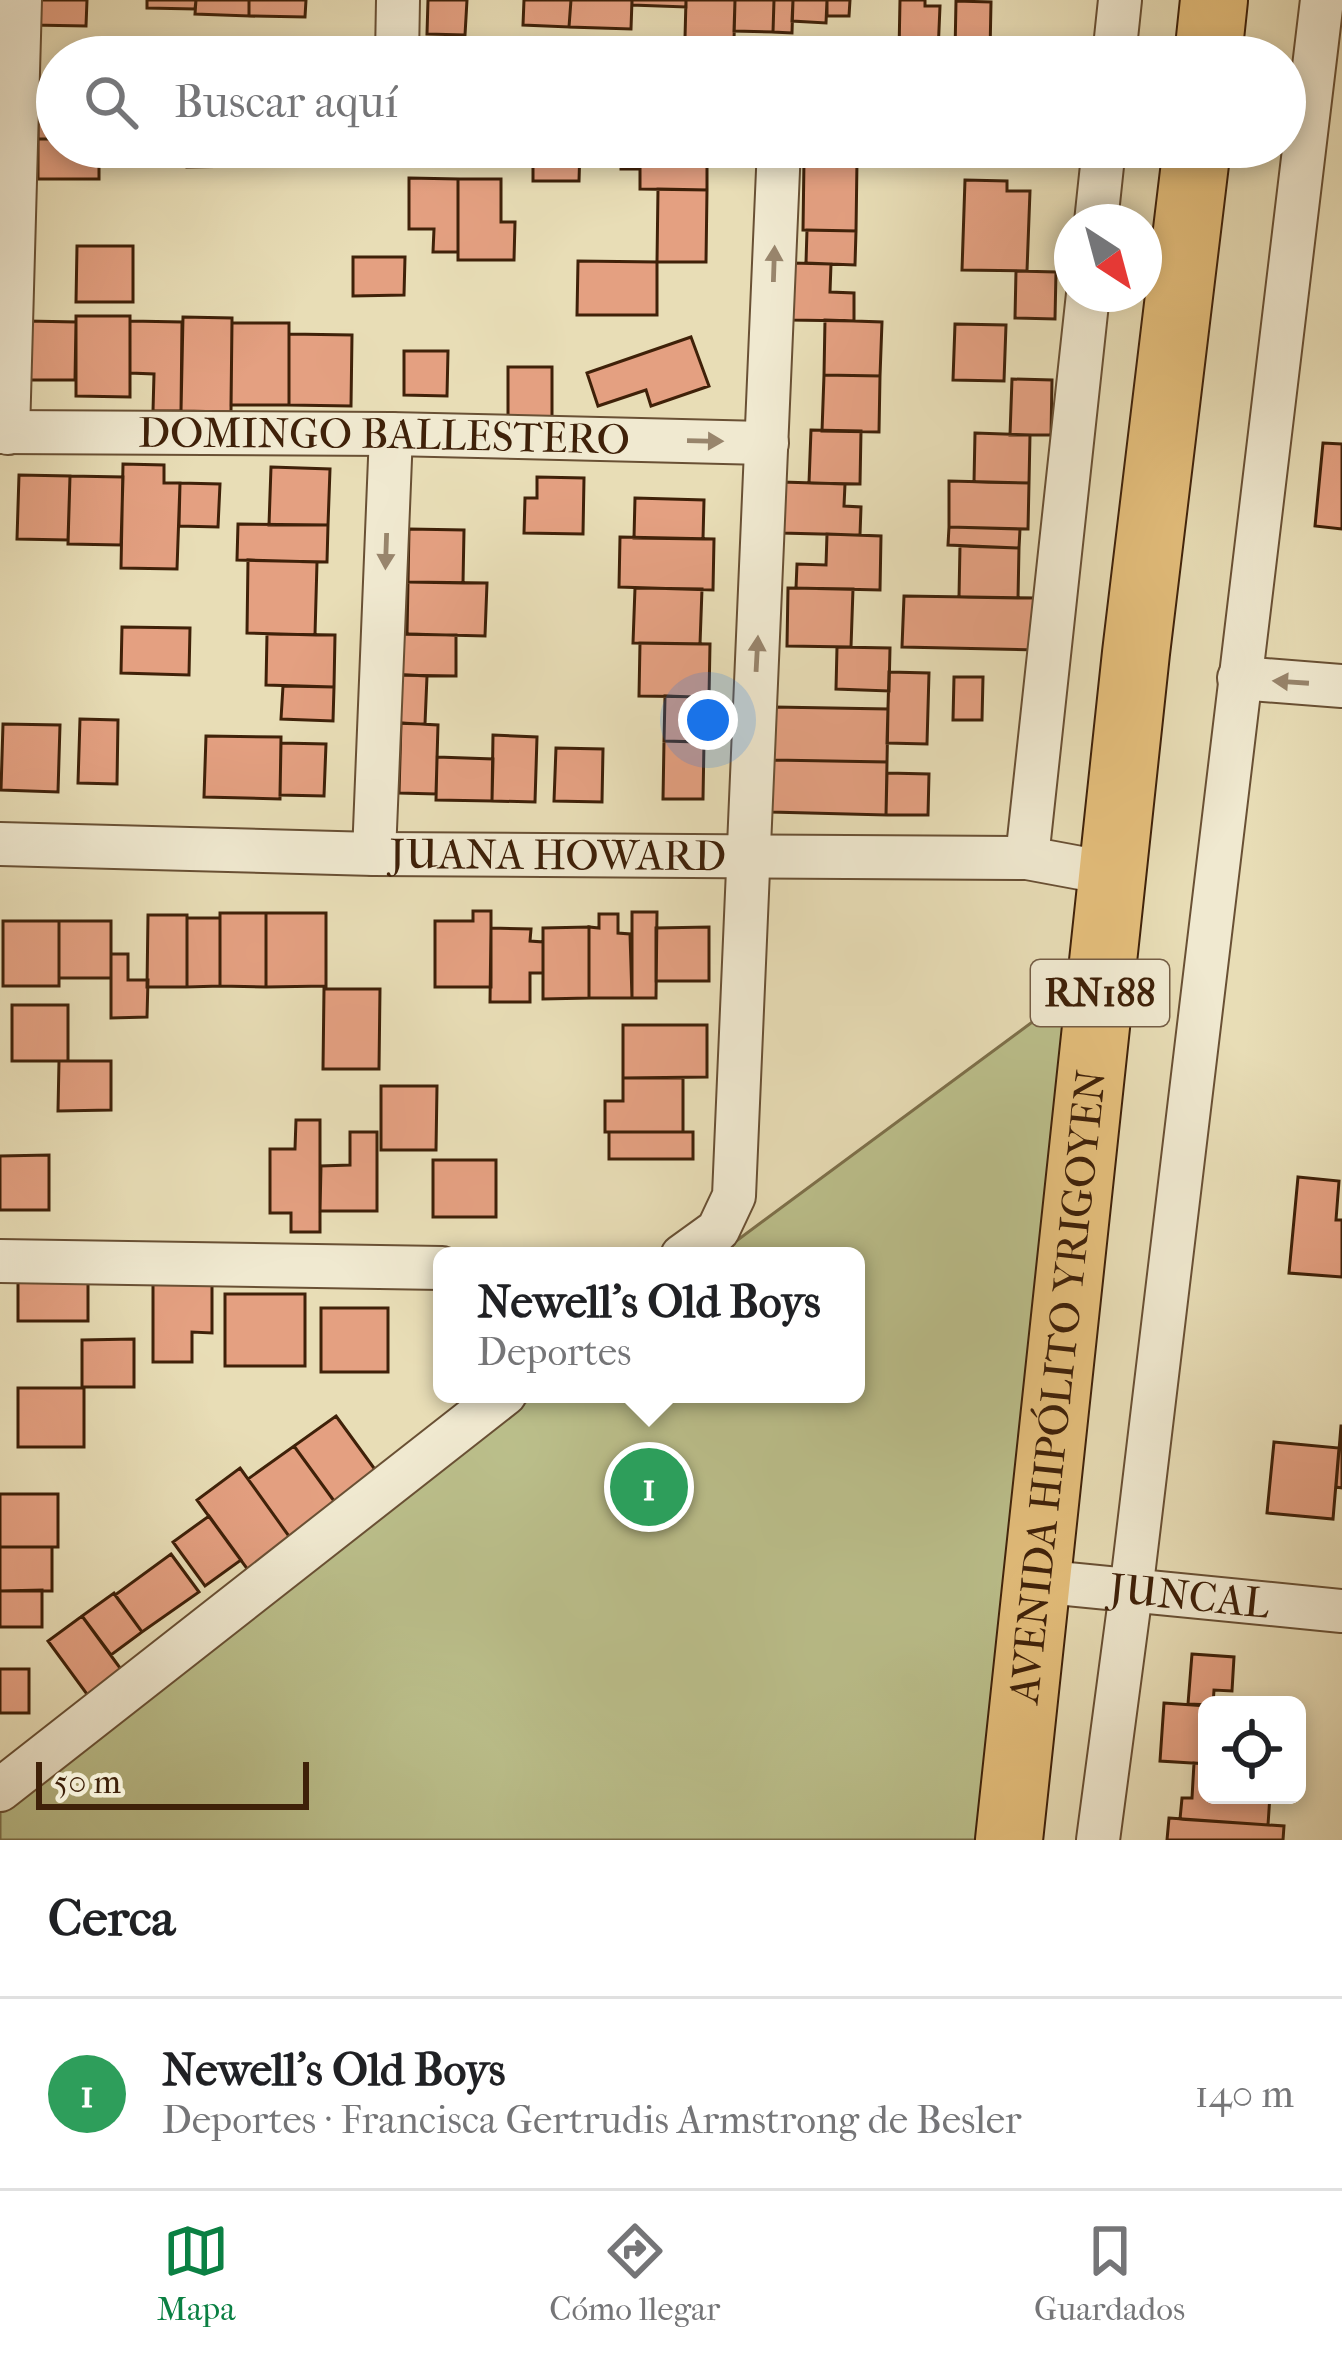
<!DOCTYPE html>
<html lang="es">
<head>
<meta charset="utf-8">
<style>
	body { margin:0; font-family:"IM FELL French Canon",serif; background:#f6f6f6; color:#202124 }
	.controls { position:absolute; right:36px; bottom:36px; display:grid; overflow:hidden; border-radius:18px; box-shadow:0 6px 18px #0003 }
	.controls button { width:108px; height:108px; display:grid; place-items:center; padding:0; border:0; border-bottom:3px solid #e0e0e0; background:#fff; color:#202124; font:60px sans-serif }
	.compass { position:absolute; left:1054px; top:204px; width:108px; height:108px; border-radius:50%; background:#fff; box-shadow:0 6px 18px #0003; rotate:144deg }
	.scale { position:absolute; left:36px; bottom:30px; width:273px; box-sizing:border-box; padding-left:12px; border:6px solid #3f2109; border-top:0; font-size:33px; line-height:42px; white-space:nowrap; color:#3f2109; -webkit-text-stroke:9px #f0e9d0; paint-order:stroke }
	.you { position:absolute; left:708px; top:720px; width:42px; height:42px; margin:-30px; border:9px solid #fff; border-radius:50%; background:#1a73e8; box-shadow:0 0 0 18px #1a73e833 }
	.badge { display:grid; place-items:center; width:78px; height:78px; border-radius:50%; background:#0b8043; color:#fff; font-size:39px; font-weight:700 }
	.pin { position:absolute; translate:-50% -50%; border:6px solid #fff; box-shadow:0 3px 12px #0006 }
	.popup { position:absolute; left:433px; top:1247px; width:432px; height:156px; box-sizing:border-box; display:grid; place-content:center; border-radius:18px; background:#fff; filter:drop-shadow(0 3px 9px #0005); font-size:39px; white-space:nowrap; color:#757577 }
	.popup b { font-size:45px; color:#202124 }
	.popup::after { content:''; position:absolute; left:50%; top:100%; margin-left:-24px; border:24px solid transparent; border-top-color:#fff }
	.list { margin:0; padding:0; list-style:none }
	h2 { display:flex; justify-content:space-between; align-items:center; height:156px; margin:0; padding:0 48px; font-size:51px }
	h2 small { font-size:39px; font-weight:400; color:#757577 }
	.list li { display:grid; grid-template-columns:78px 1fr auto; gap:36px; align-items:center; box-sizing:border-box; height:192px; padding:0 48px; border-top:3px solid #e0e0e0 }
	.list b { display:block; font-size:45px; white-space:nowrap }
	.list p { margin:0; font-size:39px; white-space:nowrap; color:#757577 }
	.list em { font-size:39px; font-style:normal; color:#757577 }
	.icon { flex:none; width:66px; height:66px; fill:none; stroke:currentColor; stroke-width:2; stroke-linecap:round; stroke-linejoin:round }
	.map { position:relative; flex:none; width:1342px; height:1840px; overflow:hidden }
	.search { position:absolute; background:#fff; box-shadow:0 6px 18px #0003; left:36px; right:36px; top:36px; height:132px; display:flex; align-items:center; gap:30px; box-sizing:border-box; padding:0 42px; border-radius:66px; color:#757577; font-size:45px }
	.sheet { height:348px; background:#fff }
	nav { display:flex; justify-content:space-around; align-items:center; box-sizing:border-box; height:168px; border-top:3px solid #e0e0e0; background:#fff; font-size:33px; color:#757577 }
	nav a { display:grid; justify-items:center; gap:6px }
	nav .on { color:#0b8043 }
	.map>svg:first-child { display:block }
	.green { fill:#bbbf8b; stroke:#7d704a; stroke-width:3 }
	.building { fill:#e4a081; stroke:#3f2109; stroke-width:3 }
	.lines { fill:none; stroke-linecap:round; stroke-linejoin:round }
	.street-casing { stroke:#695034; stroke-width:46 }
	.primary-casing { stroke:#3f2109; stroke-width:70 }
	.street { stroke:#f0e9d0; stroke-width:42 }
	.primary { stroke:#e4be7b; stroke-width:66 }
	.oneway { fill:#98856c }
	.labels { text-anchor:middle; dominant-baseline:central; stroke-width:9; stroke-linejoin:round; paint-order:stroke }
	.shield { fill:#f0e9d0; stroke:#745d45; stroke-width:3 }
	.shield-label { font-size:39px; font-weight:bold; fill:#3f2109 }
	.street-label { font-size:42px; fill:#3f2109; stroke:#f0e9d0 }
</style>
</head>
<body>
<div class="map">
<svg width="1342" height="1840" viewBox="0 0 1342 1840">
	<rect width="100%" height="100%" fill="#e8ddb6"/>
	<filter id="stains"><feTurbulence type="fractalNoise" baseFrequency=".00167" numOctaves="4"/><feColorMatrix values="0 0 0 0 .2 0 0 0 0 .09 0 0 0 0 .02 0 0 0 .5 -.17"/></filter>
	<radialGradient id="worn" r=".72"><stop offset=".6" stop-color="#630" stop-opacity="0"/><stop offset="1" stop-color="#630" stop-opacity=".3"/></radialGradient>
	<!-- green -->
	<path class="green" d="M 1039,1017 L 1079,1021 L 986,1840 L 0,1840 L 0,1809 L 536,1394 L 856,1394 L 856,1256 L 716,1256 Z"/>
	<!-- building -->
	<path class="building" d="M 33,0 L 87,0 L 86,26 L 32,25 Z
		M 147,0 L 196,0 L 195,9 L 147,8 Z
		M 196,0 L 249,0 L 249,16 L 195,14 Z
		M 249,0 L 306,0 L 305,17 L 249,16 Z
		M 428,0 L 467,0 L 465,35 L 427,34 Z
		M 524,0 L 571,0 L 569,27 L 523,25 Z
		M 571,0 L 632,0 L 631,29 L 569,27 Z
		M 632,0 L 686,0 L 686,7 L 632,5 Z
		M 686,0 L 735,0 L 734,40 L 685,38 Z
		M 735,0 L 774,0 L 773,32 L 734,31 Z
		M 774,0 L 793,0 L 792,33 L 773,32 Z
		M 793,0 L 827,0 L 826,23 L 792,21 Z
		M 827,0 L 850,0 L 849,16 L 827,16 Z
		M 900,0 L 925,0 L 925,6 L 940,6 L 938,53 L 899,52 Z
		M 956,1 L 991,2 L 990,53 L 955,52 Z
		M 38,99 L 57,99 L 57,139 L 38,139 Z
		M 38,139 L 57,139 L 57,147 L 99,147 L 99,179 L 38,179 Z
		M 187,147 L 244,147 L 243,166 L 187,167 Z
		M 244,147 L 296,147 L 296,157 L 244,157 Z
		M 533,147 L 580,147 L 579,181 L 533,181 Z
		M 636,147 L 707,147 L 707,151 L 636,151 Z
		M 853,147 L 890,147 L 890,162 L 852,161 Z
		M 890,147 L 932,147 L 932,163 L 890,162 Z
		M 932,147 L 983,147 L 982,164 L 932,163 Z
		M 983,147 L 1074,147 L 1074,166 L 982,164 Z
		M 621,151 L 707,151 L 707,190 L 640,189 L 640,169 L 621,169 Z
		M 804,160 L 857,161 L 856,231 L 803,230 Z
		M 409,178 L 458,179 L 458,252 L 433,252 L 434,229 L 409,229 Z
		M 458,179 L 501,179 L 501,222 L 515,222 L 514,260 L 458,260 Z
		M 965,180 L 1007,181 L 1007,191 L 1030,191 L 1027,271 L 962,270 Z
		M 658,189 L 707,190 L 706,262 L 657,262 Z
		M 807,230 L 856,231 L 855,265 L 806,263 Z
		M 77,246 L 133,246 L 133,302 L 76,302 Z
		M 353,257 L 405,257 L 404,295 L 353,296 Z
		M 578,261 L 657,262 L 657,315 L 577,315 Z
		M 792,263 L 831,264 L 830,292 L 854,293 L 854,321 L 790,320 Z
		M 1016,271 L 1056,272 L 1055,319 L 1015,318 Z
		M 76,316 L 130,316 L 130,397 L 76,396 Z
		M 183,317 L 232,318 L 231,412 L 181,411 Z
		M 825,320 L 882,322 L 880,376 L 824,375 Z
		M 27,321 L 76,322 L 75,380 L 26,380 Z
		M 130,321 L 182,322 L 181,411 L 153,411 L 154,374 L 130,373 Z
		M 232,323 L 289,323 L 289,405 L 231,405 Z
		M 955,324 L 1006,325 L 1004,381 L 953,380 Z
		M 289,334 L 352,335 L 351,406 L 289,405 Z
		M 691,337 L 709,386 L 651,406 L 646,390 L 598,406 L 587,373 Z
		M 404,351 L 448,351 L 447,396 L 404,395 Z
		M 508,367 L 552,367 L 552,417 L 508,417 Z
		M 824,375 L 880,376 L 879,432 L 822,431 Z
		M 1012,379 L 1052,380 L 1051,435 L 1010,435 Z
		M 811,430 L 861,431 L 860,484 L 809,483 Z
		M 975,433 L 1030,435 L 1029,483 L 974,482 Z
		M 1323,443 L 1342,444 L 1342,529 L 1315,526 Z
		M 123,464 L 164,465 L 164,483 L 180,483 L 177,569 L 121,568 Z
		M 271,467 L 330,469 L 328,525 L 269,525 Z
		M 19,475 L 70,476 L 68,540 L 17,539 Z
		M 70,476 L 123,477 L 121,545 L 68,544 Z
		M 537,477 L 584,478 L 583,534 L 524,533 L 525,498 L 537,498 Z
		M 949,481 L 1029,483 L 1028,529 L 949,527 Z
		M 782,482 L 845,484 L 844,506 L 861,507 L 860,535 L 781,533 Z
		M 180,483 L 220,484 L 218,527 L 179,526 Z
		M 635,498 L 704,500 L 703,539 L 634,538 Z
		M 238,524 L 328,525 L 327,562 L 237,560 Z
		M 949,527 L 1020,529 L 1019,548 L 948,545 Z
		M 409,529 L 464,530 L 463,583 L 408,582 Z
		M 827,534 L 881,536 L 880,590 L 796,588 L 797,564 L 826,565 Z
		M 620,537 L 714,539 L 713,590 L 619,587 Z
		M 960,546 L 1019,548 L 1018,598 L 959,597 Z
		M 248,560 L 317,562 L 315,635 L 247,633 Z
		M 408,582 L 487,583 L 485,636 L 407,634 Z
		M 635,588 L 702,589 L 700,644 L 633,643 Z
		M 788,588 L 853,589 L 851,647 L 787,646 Z
		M 904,596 L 1038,598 L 1038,650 L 902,647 Z
		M 122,627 L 190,628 L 189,675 L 121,673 Z
		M 267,634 L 335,635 L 334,687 L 266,685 Z
		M 388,634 L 456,635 L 456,676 L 388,675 Z
		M 640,643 L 710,644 L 709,697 L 639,696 Z
		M 837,647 L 890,648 L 889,691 L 836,689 Z
		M 889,672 L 929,673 L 927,744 L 887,743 Z
		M 390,674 L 427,676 L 425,724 L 389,723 Z
		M 954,677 L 983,677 L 982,720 L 953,720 Z
		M 283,686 L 334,687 L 333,721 L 281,719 Z
		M 665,696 L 724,698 L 723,725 L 698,724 L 697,742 L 664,741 Z
		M 774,707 L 888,709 L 887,762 L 773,760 Z
		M 80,719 L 118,720 L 117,784 L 78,783 Z
		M 401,723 L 438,725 L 436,794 L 399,793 Z
		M 3,724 L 60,725 L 58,792 L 1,790 Z
		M 493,735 L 537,737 L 535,802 L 492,801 Z
		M 206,736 L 281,737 L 280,799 L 204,797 Z
		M 664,741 L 704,742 L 703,799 L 663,799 Z
		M 281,743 L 326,744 L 324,796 L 280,795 Z
		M 556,748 L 603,749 L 602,802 L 554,801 Z
		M 437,757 L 493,759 L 492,801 L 436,800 Z
		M 773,760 L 887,762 L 886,815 L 771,812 Z
		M 887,773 L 929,774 L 928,815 L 886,815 Z
		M 473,911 L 491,911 L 491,987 L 435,987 L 435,921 L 473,921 Z
		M 632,912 L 657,912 L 656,998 L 632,998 Z
		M 220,913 L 266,913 L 266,987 L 220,986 Z
		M 266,913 L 326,913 L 326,986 L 266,987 Z
		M 599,914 L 618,914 L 618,933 L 630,934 L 632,998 L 589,998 L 589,927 L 599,928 Z
		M 148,915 L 187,915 L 187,987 L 147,987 Z
		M 187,918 L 220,918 L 220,986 L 187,987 Z
		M 3,921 L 59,921 L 59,986 L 3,986 Z
		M 59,921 L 111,921 L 111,978 L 59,978 Z
		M 589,927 L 589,998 L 543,999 L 543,928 Z
		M 709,927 L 709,981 L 656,981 L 656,928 Z
		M 491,928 L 531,929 L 530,941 L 543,942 L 543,973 L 530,973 L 530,1002 L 490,1002 Z
		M 111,954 L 128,954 L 128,980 L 148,980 L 147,1017 L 111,1018 Z
		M 324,989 L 380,989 L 379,1069 L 323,1069 Z
		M 12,1005 L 68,1005 L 68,1061 L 12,1061 Z
		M 623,1025 L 707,1025 L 707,1077 L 623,1078 Z
		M 59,1061 L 111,1061 L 111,1110 L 58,1111 Z
		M 623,1078 L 683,1078 L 683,1132 L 605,1132 L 605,1101 L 623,1101 Z
		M 381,1086 L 437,1086 L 436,1150 L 381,1150 Z
		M 296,1120 L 320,1120 L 320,1232 L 291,1232 L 291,1213 L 270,1213 L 270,1149 L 295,1149 Z
		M 350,1132 L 377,1132 L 377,1211 L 320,1211 L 321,1166 L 350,1165 Z
		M 609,1132 L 693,1132 L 693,1159 L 609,1159 Z
		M 49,1155 L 49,1210 L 0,1210 L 0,1156 Z
		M 433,1160 L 496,1160 L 496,1217 L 433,1217 Z
		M 1298,1177 L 1339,1181 L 1336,1220 L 1342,1220 L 1342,1277 L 1289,1273 Z
		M 153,1276 L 212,1276 L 212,1333 L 192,1332 L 192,1362 L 153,1362 Z
		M 18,1278 L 88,1278 L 88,1321 L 18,1321 Z
		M 225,1294 L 305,1294 L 305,1366 L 225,1366 Z
		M 321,1308 L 388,1308 L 388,1372 L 321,1372 Z
		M 134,1339 L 134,1387 L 82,1387 L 82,1340 Z
		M 18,1388 L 84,1388 L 84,1447 L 18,1447 Z
		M 336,1416 L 379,1475 L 337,1505 L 294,1446 Z
		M 1341,1426 L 1342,1426 L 1342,1488 L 1336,1487 Z
		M 1274,1442 L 1339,1448 L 1333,1519 L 1267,1513 Z
		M 294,1446 L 337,1505 L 291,1539 L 248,1479 Z
		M 240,1468 L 291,1539 L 248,1570 L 197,1500 Z
		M 0,1494 L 58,1494 L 58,1547 L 0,1547 Z
		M 209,1516 L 241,1560 L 205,1586 L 173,1542 Z
		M 0,1547 L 52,1547 L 52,1591 L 0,1591 Z
		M 171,1554 L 199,1592 L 142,1632 L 115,1595 Z
		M 42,1590 L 42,1627 L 0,1627 L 0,1591 Z
		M 114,1593 L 142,1632 L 111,1655 L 82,1616 Z
		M 82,1616 L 123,1672 L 89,1697 L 48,1641 Z
		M 1192,1654 L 1234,1657 L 1232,1691 L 1214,1690 L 1213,1705 L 1188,1704 Z
		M 0,1669 L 29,1669 L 29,1713 L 0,1713 Z
		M 1164,1703 L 1207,1706 L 1207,1764 L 1160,1761 Z
		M 1194,1763 L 1207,1764 L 1207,1795 L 1270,1795 L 1268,1825 L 1180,1819 L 1182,1798 L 1192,1798 Z
		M 1169,1818 L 1284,1826 L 1283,1840 L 1167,1840 Z"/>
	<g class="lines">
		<defs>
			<g id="street">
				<path d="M 397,57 L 398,0"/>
				<path d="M 1114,57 L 1120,0"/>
				<path d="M 1096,222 L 1104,147"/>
				<path id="s1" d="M 0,432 L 391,434 L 767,443"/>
				<path d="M 8,433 L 20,0"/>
				<path d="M 1239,678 L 1342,686"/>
				<path id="s2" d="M 0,844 L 374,854 L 1027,858 L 1113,874"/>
				<path d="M 374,854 L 391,434"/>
				<path d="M 1027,858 L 1088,294"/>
				<path d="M 682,1256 L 718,1230 L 734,1196 L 779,147"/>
				<path d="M 0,1261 L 442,1268"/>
				<path id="s3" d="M 1037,1581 L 1342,1611"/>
				<path d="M 0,1790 L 505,1394"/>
				<path d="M 1098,1840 L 1131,1592 L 1322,0"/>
			</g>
			<g id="primary">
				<path d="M 1208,57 L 1214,0"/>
				<path id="s4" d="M 1009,1840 L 1136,653 L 1197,147"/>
			</g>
		</defs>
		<!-- street casing -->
		<use href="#street" class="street-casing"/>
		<!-- primary casing -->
		<use href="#primary" class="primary-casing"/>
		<!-- street -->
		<use href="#street" class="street"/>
		<!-- primary -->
		<use href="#primary" class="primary"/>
	</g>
	<!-- one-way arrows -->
	<defs><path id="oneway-solid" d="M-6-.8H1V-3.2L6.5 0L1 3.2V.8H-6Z" transform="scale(3)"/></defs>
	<g class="oneway">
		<use href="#oneway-solid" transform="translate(774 264) rotate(-88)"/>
		<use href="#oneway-solid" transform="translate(705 441) rotate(1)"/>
		<use href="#oneway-solid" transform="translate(386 551) rotate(92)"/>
		<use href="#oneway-solid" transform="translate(757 654) rotate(-87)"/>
		<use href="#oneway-solid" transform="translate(1291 682) rotate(-176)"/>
	</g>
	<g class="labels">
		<!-- shield labels -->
		<rect class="shield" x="1031" y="960" width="138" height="66" rx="9"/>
		<g class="shield-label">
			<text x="1100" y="993">RN188</text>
		</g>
		<!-- street labels -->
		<g class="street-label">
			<text stroke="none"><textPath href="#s1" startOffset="384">DOMINGO BALLESTERO</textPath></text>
			<text stroke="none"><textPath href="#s2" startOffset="558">JUANA HOWARD</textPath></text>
			<text stroke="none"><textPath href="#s4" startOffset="456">AVENIDA HIPÓLITO YRIGOYEN</textPath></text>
			<text stroke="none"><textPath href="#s3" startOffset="153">JUNCAL</textPath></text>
		</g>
	</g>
	<rect width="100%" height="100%" filter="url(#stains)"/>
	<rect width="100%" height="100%" fill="url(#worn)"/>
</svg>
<div class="controls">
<button><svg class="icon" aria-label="locate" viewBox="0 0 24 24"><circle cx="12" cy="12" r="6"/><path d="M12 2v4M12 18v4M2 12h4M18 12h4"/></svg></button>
</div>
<svg class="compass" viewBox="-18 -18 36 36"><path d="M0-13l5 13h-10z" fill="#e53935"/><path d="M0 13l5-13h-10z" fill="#757577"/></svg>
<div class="scale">50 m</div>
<div class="you"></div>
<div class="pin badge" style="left:649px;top:1487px;background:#2e9e5b">1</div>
<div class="popup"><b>Newell's Old Boys</b>Deportes</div>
<div class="search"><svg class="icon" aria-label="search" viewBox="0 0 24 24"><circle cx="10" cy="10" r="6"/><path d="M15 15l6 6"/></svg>Buscar aquí</div>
</div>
<section class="sheet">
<h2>Cerca<small></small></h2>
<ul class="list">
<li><span class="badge" style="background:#2e9e5b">1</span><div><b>Newell's Old Boys</b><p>Deportes · Francisca Gertrudis Armstrong de Besler</p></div><em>140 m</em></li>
</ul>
</section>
<nav>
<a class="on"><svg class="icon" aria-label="map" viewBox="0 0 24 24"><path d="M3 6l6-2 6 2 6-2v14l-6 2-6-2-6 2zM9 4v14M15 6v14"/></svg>Mapa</a>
<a><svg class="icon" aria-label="directions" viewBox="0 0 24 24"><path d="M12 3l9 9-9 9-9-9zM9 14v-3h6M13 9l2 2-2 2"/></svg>Cómo llegar</a>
<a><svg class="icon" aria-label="saved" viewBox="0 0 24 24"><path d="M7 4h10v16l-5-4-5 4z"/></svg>Guardados</a>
</nav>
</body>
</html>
